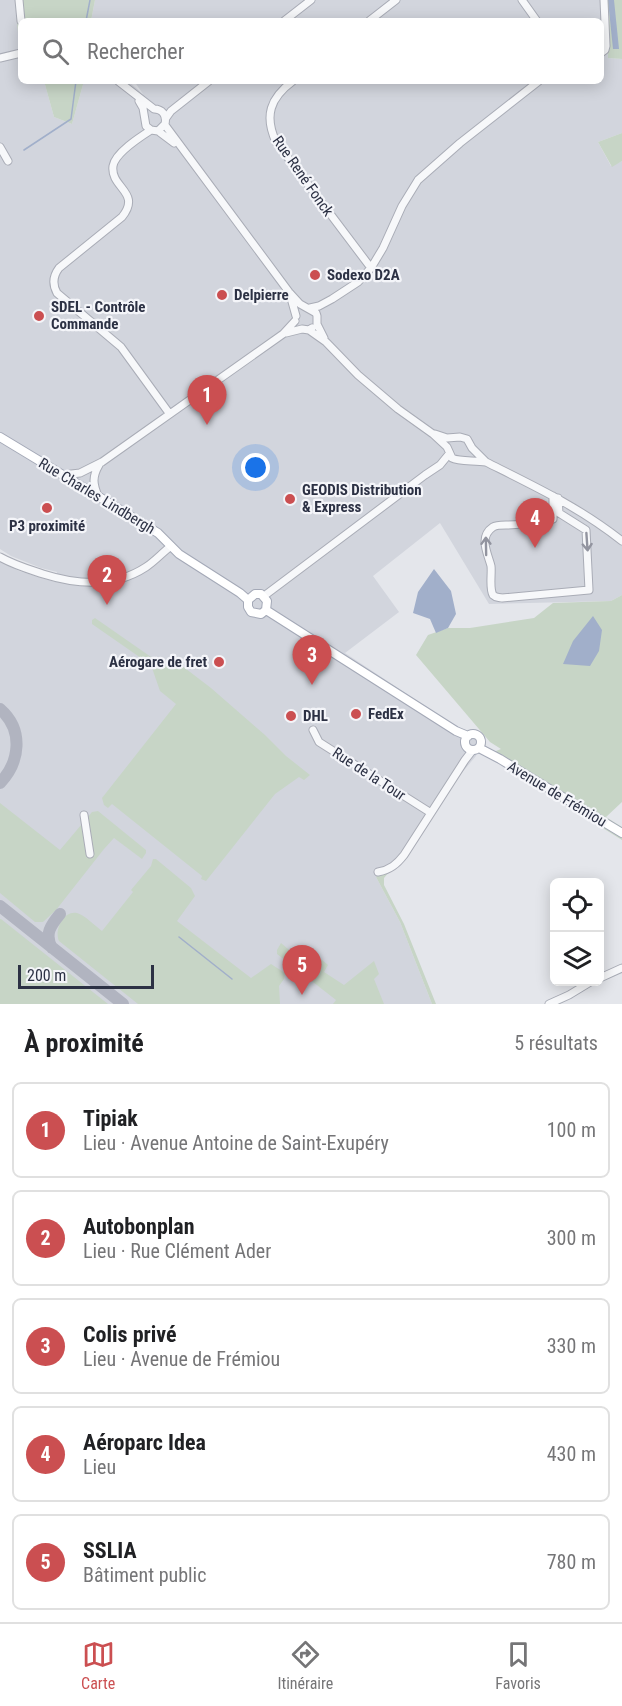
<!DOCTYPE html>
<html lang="fr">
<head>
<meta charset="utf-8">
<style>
	body { margin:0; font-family:"Roboto Condensed",sans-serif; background:#f6f6f6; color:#202124 }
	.controls { position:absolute; right:18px; bottom:18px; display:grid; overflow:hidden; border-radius:9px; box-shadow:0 3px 15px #0003 }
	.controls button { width:54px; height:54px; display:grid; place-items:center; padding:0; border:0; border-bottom:2px solid #e0e0e0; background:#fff; color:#202124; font:30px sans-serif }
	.scale { position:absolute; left:18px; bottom:15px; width:136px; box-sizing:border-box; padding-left:6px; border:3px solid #2c3144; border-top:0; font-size:16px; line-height:21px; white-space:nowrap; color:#2c3144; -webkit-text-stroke:4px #f4f5f9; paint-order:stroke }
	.you { position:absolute; left:256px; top:468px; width:21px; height:21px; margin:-15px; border:4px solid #fff; border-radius:50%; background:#1a73e8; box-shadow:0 0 0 9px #1a73e833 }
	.badge { display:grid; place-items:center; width:39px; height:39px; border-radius:50%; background:#cb4f51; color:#fff; font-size:20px; font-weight:700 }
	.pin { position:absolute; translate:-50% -50px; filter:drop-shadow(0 2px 3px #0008) }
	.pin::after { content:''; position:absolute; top:32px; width:21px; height:18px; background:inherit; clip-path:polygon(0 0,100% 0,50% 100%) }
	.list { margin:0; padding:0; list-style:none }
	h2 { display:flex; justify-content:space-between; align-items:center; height:78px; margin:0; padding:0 24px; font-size:26px }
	h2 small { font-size:20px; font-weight:400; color:#757577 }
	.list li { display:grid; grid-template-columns:39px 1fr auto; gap:18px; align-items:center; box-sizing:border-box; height:96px; margin:0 12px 12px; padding:0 12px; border:2px solid #e0e0e0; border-radius:9px }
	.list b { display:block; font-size:22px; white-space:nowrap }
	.list p { margin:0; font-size:20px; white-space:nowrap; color:#757577 }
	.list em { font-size:20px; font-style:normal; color:#757577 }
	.icon { flex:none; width:33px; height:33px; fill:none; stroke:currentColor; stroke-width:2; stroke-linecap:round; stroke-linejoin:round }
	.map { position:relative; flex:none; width:622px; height:1004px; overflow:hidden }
	.search { position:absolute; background:#fff; box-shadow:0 3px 15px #0003; left:18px; right:18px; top:18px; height:66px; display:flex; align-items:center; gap:15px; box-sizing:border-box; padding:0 21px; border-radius:9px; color:#757577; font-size:22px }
	.sheet { height:618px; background:#fff }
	nav { display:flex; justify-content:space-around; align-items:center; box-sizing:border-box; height:84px; border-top:2px solid #e0e0e0; background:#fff; font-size:16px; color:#757577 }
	nav a { display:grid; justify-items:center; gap:3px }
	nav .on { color:#cb4f51 }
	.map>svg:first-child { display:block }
	.built { fill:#d2d5dd }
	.green { fill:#c7d5c6 }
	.water { fill:#a1afca }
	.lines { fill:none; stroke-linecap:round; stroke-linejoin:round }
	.stream { stroke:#a1afca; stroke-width:1.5 }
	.taxiway { stroke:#b1b4c0; stroke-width:12 }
	.minor-casing { stroke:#a9acb6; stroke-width:9 }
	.major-casing { stroke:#a4a9b7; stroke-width:10 }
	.minor { stroke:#f7f8fa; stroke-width:7 }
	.major { stroke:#fff; stroke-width:8 }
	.oneway { stroke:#92949f }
	.poi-dot { fill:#cb4f51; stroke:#f4f5f9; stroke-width:2 }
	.labels { text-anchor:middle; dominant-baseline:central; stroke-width:4.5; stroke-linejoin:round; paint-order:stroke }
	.street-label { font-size:15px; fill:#2c3144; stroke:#f4f5f9 }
	.poi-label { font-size:15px; font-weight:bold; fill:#2c3144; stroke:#f4f5f9; text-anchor:start }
</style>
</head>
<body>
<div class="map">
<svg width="622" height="1004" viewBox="0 0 622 1004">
	<rect width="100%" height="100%" fill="#e4e6eb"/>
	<!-- built -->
	<path class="built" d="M 0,0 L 15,0 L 19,43 L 21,43 L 21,81 L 44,81 L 54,117 L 72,124 L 84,81 L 128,81 L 143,94 L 134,81 L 601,81 L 601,21 L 91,21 L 95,0 L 605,0 L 608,58 L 622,59 L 622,133 L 598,142 L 611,166 L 622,161 L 622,595 L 611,601 L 489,604 L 440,523 L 373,576 L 399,612 L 345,653 L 478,741 L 476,756 L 454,782 L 403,860 L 376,877 L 400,922 L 432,1004 L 0,1004 L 0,561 L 19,571 L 55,582 L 57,572 L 41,568 L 11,556 L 0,549 Z"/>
	<!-- green -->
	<path class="green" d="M 15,0 L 95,0 L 91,21 L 21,21 L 21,43 L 19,44 Z
		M 605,0 L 622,0 L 622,59 L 608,58 Z
		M 44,81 L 84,81 L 72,124 L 54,117 Z
		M 622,133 L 622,161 L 612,167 L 598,142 Z
		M 622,595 L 622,802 L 606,817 L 622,827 L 622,840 L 486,755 L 501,749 L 490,742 L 416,655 L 428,635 L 448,628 L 470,628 L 534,618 L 553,603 L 611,601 Z
		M 95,618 L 164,666 L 177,662 L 211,688 L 265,735 L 286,756 L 310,775 L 304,780 L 299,777 L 275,794 L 206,881 L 201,879 L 202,876 L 112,804 L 108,808 L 104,805 L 102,798 L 176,704 L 160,691 L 151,665 L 92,624 L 92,620 Z
		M 0,803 L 60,850 L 92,812 L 98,811 L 146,850 L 146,853 L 142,859 L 114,838 L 104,849 L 56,910 L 43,922 L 35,922 L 0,893 Z
		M 153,859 L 156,859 L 191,888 L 195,896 L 177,921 L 251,978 L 271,964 L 285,973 L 284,979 L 279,986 L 280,1004 L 138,1004 L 59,941 C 54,931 63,910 77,913 C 85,915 95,926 102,931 L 133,892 L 131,890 L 151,866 Z
		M 389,872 L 384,878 L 384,885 L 404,924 L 436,1004 L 432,1004 L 400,922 L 376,877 L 379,875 Z
		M 0,919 L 1,919 L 108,1004 L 0,1004 Z
		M 281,943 L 312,969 L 321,959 L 328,965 L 324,972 L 344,985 L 374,961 L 379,974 L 374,979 L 384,1004 L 333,1004 L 336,1000 L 277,954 L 277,950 Z"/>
	<!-- water -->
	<path class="water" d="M 608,0 L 614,0 L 619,49 L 613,49 Z
		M 434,569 L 451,591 L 456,614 L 448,628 L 436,633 L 430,619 L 413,613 L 418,592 Z
		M 593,616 L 602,630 L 599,651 L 590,666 L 563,664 L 573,641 Z"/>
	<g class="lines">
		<!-- stream -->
		<path class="stream" d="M 86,21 L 90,0
			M 24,150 L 71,119 L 76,81
			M 179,937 L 232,979"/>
		<!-- taxiway -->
		<path class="taxiway" d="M 0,709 C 24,730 20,762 0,783
			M 0,906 L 123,1004
			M 52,948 C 44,934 51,925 60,914"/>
		<defs>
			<path id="minor" d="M 19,0 L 21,21
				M 522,0 L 537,21
				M 284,21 L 311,0
				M 369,21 L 396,0
				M 601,53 L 605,50 L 606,46 L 604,0
				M 0,58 L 21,53
				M 118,81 L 154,109 C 162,109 167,115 165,124 L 158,131
				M 293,81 C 270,98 264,116 276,142 L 371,268
				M 139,101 L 143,108 L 146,126 L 151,130 L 158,131 L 174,143
				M 166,118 L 171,111 L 209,81
				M 165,125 L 289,292 L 300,304 L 316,313 L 317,316 L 317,324 L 324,338
				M 151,130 C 140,137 115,153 113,166 C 110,188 142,192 122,217 L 59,268 C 53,276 52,284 57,293 L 121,347 L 169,413
				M 0,147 L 8,161
				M 291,298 L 296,316
				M 310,308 L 319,306 L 332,299 L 358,282 L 371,268 L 383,248 L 402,206 L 418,180 L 460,143 L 539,81
				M 309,330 L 326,342 L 358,375 L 398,409 L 433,434 L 447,447 L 452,458 C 459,462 475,460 486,462 C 534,486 579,507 622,541
				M 286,333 L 302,329 L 309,330 L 312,328
				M 435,434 L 447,438 L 460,437 L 467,439 L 472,448 L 486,462
				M 63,475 L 80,473 L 102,462 L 283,334 L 295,321
				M 98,496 C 93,484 92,477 99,465
				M 553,496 L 553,519 C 536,522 524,525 506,525 C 502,525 496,525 493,527 C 478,537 488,554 491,566 C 492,574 489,588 493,595 C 496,598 498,597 502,598 L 589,590 L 586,530 L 559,513 L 558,498
				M 0,557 C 14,565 28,569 43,574 C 78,585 114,588 146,567 C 155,561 162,553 171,546
				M 264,596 L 425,475 L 440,465 L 449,454
				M 313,730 L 319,742 L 431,813
				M 84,815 L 90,854
				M 378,872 C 390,870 397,864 404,855 L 465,760 L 472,751
				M 600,978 L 622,968
				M 549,1004 L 569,995 L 592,981"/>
			<path id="major" d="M 0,437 L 81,486
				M 83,487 L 158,533 L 179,554 L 240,593 L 248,600
				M 248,600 L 255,594 L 261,594 L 267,601 L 266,610
				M 248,600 L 248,607 L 251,612 L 261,614 L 266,610
				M 266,610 L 456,731 L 468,736
				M465 742a8 8 0 1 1 16 0a8 8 0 1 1-16 0Z
				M 479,748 L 500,759 L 622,833"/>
		</defs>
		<!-- minor casing -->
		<use href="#minor" class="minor-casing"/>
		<!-- major casing -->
		<use href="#major" class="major-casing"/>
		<!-- minor -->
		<use href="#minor" class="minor"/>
		<!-- major -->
		<use href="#major" class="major"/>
	</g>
	<!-- one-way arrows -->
	<defs><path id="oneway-shaft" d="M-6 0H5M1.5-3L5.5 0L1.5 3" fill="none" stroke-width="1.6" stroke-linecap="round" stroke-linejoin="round" transform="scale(1.5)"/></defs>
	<g class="oneway">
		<use href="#oneway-shaft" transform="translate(587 542) rotate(86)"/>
		<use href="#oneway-shaft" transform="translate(486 546) rotate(-91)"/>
	</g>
	<!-- markers -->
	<g class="poi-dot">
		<circle cx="315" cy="275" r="6"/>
		<circle cx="222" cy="295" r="6"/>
		<circle cx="39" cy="316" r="6"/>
		<circle cx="290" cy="499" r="6"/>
		<circle cx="47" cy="508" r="6"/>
		<circle cx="219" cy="662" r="6"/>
		<circle cx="356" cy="714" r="6"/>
		<circle cx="291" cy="716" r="6"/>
	</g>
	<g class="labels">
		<!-- street labels -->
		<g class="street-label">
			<text transform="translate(303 176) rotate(55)">Rue René Fonck</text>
			<text transform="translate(97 496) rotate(31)">Rue Charles Lindbergh</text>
			<text transform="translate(369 774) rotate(33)">Rue de la Tour</text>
			<text transform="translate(557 794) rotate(31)">Avenue de Frémiou</text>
		</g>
		<!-- poi labels -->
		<g class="poi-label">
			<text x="327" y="275">Sodexo D2A</text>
			<text x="234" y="295">Delpierre</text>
			<text x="51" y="307">SDEL - Contrôle<tspan x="51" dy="17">Commande</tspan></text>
			<text x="302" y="490">GEODIS Distribution<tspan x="302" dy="17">&amp; Express</tspan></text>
			<text x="47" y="526" text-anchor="middle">P3 proximité</text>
			<text x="207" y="662" text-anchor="end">Aérogare de fret</text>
			<text x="368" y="714">FedEx</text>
			<text x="303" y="716">DHL</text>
		</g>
	</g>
</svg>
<div class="controls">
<button><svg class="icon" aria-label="locate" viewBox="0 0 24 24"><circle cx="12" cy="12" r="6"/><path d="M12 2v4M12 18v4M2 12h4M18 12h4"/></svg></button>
<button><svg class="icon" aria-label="layers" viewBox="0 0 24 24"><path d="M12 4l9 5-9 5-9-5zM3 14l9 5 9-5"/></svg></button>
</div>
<div class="scale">200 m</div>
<div class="you"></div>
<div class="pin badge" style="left:207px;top:425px">1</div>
<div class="pin badge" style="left:107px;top:605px">2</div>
<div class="pin badge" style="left:312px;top:685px">3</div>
<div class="pin badge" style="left:535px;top:548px">4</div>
<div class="pin badge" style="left:302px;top:995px">5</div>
<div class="search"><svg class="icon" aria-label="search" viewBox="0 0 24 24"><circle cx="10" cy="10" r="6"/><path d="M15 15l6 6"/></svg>Rechercher</div>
</div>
<section class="sheet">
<h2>À proximité<small>5 résultats</small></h2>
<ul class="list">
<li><span class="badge">1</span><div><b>Tipiak</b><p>Lieu · Avenue Antoine de Saint-Exupéry</p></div><em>100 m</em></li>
<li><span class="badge">2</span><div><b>Autobonplan</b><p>Lieu · Rue Clément Ader</p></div><em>300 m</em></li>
<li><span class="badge">3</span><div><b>Colis privé</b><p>Lieu · Avenue de Frémiou</p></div><em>330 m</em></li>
<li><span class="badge">4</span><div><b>Aéroparc Idea</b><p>Lieu</p></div><em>430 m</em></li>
<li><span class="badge">5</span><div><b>SSLIA</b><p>Bâtiment public</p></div><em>780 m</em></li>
</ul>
</section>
<nav>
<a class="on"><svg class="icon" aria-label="map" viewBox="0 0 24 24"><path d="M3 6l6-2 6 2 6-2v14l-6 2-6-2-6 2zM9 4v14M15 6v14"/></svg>Carte</a>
<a><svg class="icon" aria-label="directions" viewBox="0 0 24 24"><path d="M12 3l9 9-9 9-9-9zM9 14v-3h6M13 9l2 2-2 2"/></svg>Itinéraire</a>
<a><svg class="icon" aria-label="saved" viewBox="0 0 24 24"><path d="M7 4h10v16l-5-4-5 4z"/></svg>Favoris</a>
</nav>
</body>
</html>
